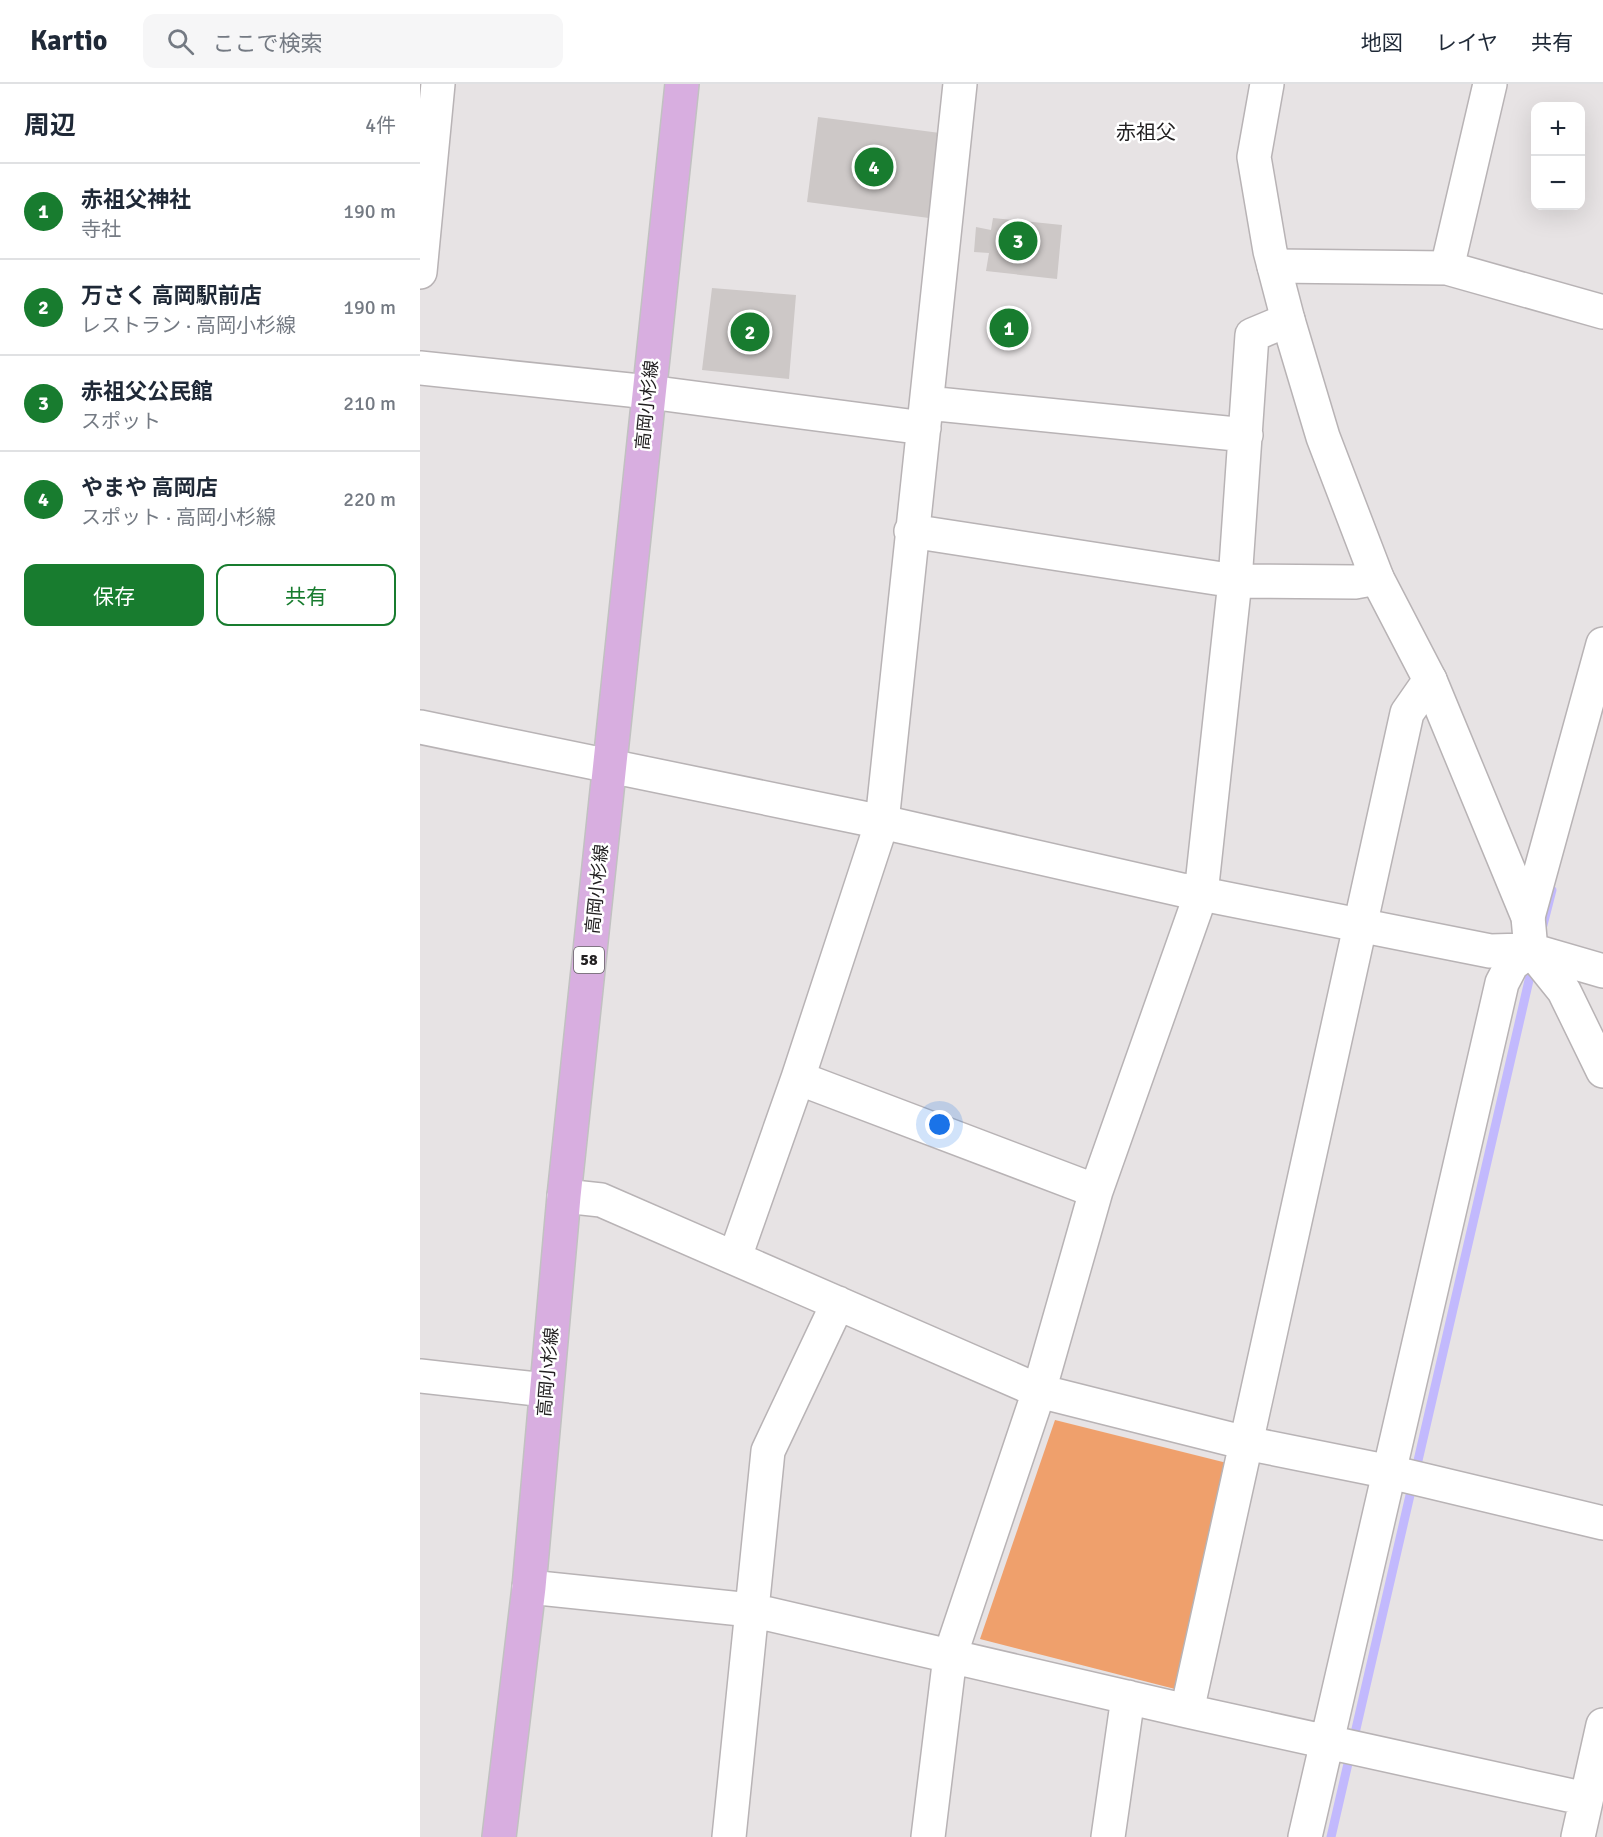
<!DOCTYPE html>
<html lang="ja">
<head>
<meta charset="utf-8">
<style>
	body { margin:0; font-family:Signika,"Noto Sans JP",sans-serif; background:#f6f6f7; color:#1f2937 }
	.controls { position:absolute; right:18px; top:18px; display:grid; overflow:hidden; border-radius:12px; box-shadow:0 6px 24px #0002 }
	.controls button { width:54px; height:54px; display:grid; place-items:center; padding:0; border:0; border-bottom:2px solid #e0e1e3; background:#fff; color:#1f2937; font:30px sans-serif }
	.you { position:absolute; left:520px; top:1041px; width:21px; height:21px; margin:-15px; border:4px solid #fff; border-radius:50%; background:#1a73e8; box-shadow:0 0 0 9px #1a73e833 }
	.badge { display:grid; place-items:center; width:39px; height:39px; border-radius:50%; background:#187c2f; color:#fff; font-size:20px; font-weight:700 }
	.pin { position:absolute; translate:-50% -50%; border:3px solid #fff; box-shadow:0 2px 6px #0006 }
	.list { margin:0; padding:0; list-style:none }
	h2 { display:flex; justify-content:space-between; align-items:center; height:78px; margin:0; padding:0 24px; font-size:26px }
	h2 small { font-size:20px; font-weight:400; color:#747a83 }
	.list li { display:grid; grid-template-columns:39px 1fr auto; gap:18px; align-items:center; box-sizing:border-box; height:96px; padding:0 24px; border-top:2px solid #e0e1e3 }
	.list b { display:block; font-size:22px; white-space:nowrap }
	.list p { margin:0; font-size:20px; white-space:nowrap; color:#747a83 }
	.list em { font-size:20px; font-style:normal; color:#747a83 }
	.actions { display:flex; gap:12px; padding:18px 24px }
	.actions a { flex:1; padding:14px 0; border:2px solid #187c2f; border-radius:12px; text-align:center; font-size:21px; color:#187c2f }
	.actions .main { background:#187c2f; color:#fff }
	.icon { flex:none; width:33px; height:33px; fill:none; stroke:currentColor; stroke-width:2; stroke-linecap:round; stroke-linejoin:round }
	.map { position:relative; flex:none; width:1183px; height:1753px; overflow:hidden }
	header { display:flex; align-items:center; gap:36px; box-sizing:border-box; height:84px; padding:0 30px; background:#fff; border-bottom:2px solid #e0e1e3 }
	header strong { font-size:28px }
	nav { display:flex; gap:33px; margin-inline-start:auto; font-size:21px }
	.search { width:420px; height:54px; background:#f6f6f7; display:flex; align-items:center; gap:15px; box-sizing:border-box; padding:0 21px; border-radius:12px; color:#747a83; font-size:22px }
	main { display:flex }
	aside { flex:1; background:#fff }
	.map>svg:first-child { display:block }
	.green { fill:#efa06c }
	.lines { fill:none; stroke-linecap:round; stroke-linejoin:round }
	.stream { stroke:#c2b9fd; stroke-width:9 }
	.building { fill:#cdc8c7 }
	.minor-casing { stroke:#b8b3b5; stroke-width:36 }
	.tertiary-casing { stroke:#b8b3b5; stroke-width:36 }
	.primary-casing { stroke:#c1c1c1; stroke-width:36 }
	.minor { stroke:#fff; stroke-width:33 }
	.tertiary { stroke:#fff; stroke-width:33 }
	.primary { stroke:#d8aee0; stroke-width:33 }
	.labels { text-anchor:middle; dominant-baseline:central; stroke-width:5; stroke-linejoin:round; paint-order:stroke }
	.shield { fill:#fff; stroke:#646364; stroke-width:1.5 }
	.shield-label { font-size:16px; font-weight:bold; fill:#222021 }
	.street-label { font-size:18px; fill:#222021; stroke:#fff }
	.neighbourhood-label { font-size:20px; fill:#222021; stroke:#fff }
</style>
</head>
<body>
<header>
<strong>Kartio</strong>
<div class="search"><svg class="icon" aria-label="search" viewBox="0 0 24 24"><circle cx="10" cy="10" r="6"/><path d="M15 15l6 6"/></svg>ここで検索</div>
<nav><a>地図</a><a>レイヤ</a><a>共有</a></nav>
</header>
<main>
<aside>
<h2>周辺<small>4件</small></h2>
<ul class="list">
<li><span class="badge">1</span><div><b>赤祖父神社</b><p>寺社</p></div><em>190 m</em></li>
<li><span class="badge">2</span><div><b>万さく 高岡駅前店</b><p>レストラン · 高岡小杉線</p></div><em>190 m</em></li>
<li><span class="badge">3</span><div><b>赤祖父公民館</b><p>スポット</p></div><em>210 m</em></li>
<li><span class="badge">4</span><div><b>やまや 高岡店</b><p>スポット · 高岡小杉線</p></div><em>220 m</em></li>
</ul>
<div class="actions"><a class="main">保存</a><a>共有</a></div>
</aside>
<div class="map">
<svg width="1183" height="1753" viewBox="0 0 1183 1753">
	<rect width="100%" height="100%" fill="#e7e3e4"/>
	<!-- green -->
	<path class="green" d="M 635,1336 L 807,1379 L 755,1605 L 560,1555 Z"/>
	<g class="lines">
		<!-- stream -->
		<path class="stream" d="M 1122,845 L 1132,806
			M 911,1753 L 1113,879"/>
	</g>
	<!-- building -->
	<path class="building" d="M 398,33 L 520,49 L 509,134 L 387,118 Z
		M 573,134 L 642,141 L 637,195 L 566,187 L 569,169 L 554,168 L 556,143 L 571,146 Z
		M 292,204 L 376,211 L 369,295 L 282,286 Z
		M 576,229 L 605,231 L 602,260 L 573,257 Z"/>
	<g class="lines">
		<defs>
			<path id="minor" d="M 854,182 L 1027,184 L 1183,228
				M 1027,184 L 1070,0
				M 0,188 L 18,0
				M 0,284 L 229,308 L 504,344
				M 507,319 L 826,351
				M 491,447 L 815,497 L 935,498 L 957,494
				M 1108,833 L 1183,560
				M 378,994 L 676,1107
				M 144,1112 L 181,1116 L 619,1307 L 826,1359 L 970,1388 L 1183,1439
				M 315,1173 L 378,994 L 462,738 L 540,0
				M 0,1292 L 126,1306
				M 109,1503 L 331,1526 L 767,1627 L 1166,1715
				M 767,1627 L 987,629 L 1010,596
				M 309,1753 L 348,1367 L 418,1219
				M 508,1753 L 530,1572 L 619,1307 L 676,1107 L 781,810 L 815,497 L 832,251 L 868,236
				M 688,1753 L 708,1613
				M 885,1753 L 1082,899 L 1092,880 L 1111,866
				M 1158,1753 L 1183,1641"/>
			<path id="tertiary" d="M 847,0 L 834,73 L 850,167 L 868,236 L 903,353 L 957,494 L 1010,596 L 1108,833 L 1111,866 L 1144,907 L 1183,987
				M 0,643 L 462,738 L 762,806 L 1070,867 L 1111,866 L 1183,887"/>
			<path id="primary" d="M 79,1753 L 109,1503 L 144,1112 L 262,0"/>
		</defs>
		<!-- minor casing -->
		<use href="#minor" class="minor-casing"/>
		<!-- tertiary casing -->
		<use href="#tertiary" class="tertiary-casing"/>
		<!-- primary casing -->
		<use href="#primary" class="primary-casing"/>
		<!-- minor -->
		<use href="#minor" class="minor"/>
		<!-- tertiary -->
		<use href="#tertiary" class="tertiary"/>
		<!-- primary -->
		<use href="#primary" class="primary"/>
	</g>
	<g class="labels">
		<!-- shield labels -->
		<rect class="shield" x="154" y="863" width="30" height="26" rx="4.5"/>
		<g class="shield-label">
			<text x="169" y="876">58</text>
		</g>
		<!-- street labels -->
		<g class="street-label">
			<text transform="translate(227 321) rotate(-84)">高岡小杉線</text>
			<text transform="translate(177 805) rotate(-84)">高岡小杉線</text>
			<text transform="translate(128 1288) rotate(-85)">高岡小杉線</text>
		</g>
		<!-- neighbourhood labels -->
		<g class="neighbourhood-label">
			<text x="726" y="48">赤祖父</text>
		</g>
	</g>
</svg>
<div class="controls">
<button>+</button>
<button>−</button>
</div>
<div class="you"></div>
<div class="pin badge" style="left:589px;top:244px">1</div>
<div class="pin badge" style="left:330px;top:248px">2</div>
<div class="pin badge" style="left:598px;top:157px">3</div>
<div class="pin badge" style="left:454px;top:83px">4</div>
</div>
</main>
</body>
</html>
